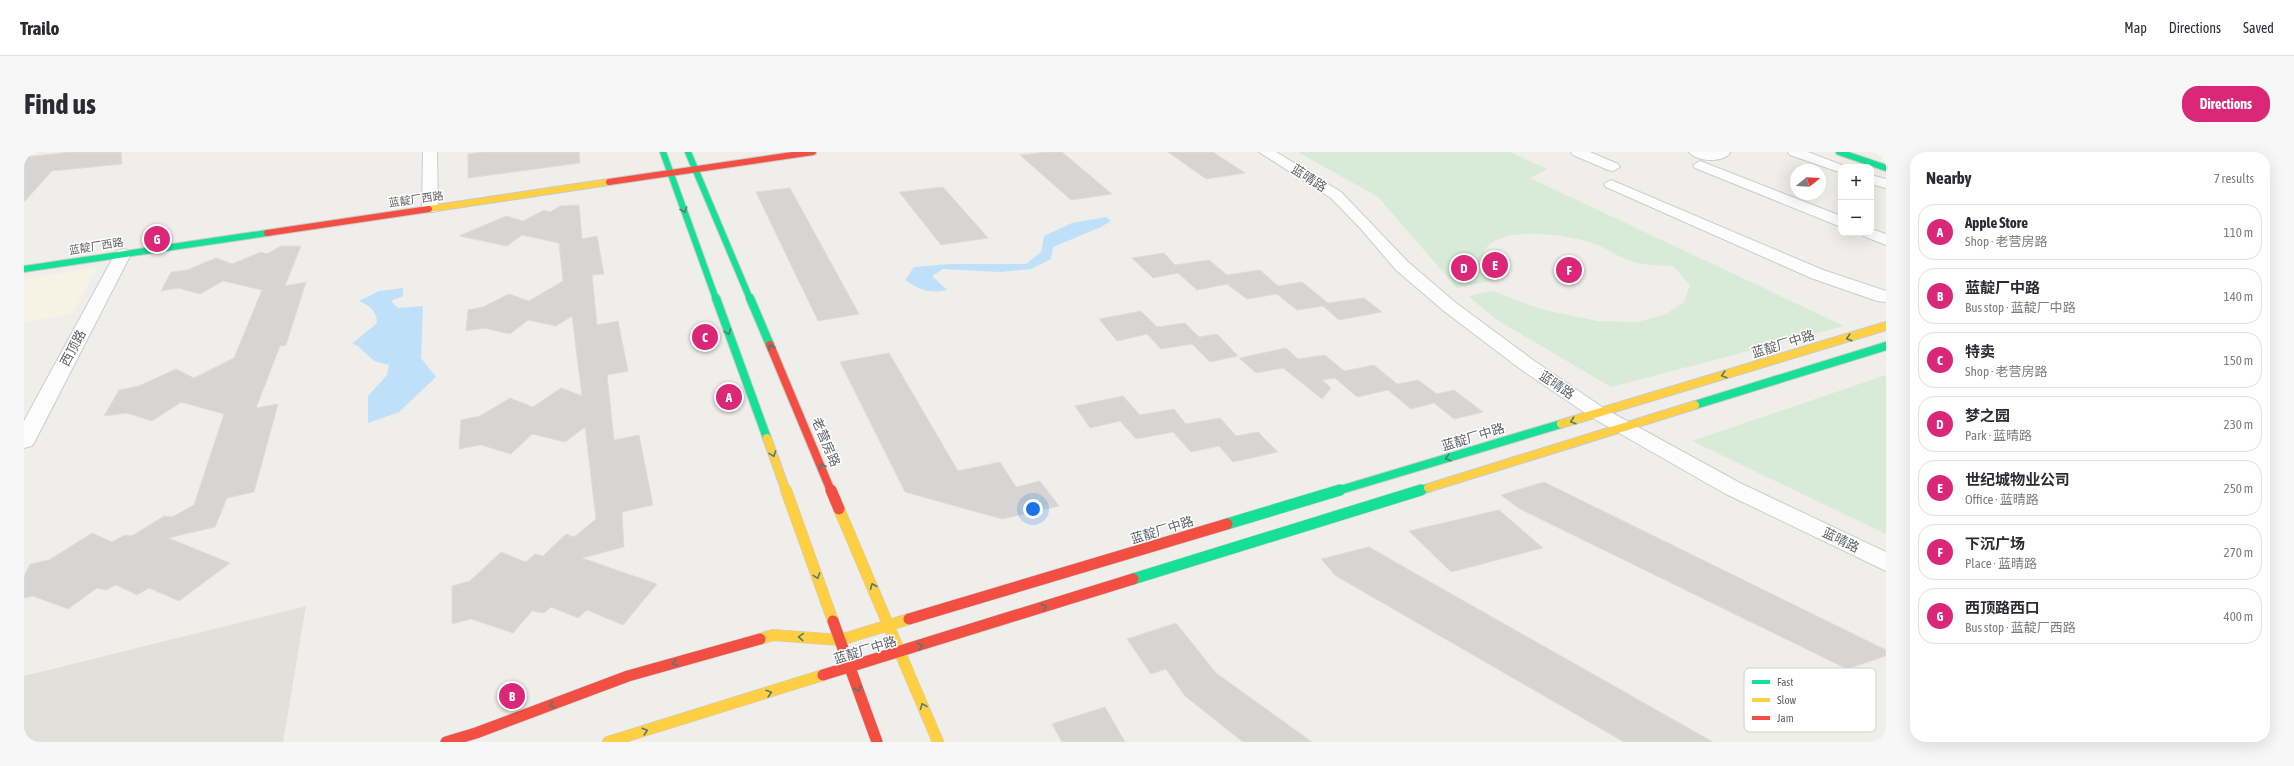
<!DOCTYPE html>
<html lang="en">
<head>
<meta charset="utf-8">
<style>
	body { margin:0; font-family:"Asap Condensed","Noto Sans SC",sans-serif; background:#f7f7f7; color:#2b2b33 }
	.controls { position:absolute; right:12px; top:12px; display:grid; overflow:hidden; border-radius:8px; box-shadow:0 4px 16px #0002 }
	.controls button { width:36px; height:36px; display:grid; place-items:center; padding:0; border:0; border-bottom:1px solid #e1e1e2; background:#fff; color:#2b2b33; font:20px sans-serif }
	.compass { position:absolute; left:1766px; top:12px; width:36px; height:36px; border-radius:50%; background:#fff; box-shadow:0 4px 16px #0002; rotate:72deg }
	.you { position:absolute; left:1009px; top:357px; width:14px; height:14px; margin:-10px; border:3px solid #fff; border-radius:50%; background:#1a73e8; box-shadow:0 0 0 6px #1a73e833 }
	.badge { display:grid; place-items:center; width:26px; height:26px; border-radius:50%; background:#db2777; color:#fff; font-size:13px; font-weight:700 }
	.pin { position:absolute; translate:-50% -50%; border:2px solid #fff; box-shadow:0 1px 4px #0006 }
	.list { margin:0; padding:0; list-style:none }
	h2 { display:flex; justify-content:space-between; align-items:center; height:52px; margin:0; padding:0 16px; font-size:17px }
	h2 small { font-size:13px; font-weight:400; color:#7c7c81 }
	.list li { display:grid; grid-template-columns:26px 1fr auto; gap:12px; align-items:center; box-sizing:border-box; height:56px; margin:0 8px 8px; padding:0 8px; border:1px solid #e1e1e2; border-radius:16px }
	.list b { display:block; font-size:15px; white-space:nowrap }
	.list p { margin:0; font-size:13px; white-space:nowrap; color:#7c7c81 }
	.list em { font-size:13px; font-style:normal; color:#7c7c81 }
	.map { position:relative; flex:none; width:1862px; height:590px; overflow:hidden; border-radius:16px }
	header { display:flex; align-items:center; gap:24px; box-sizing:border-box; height:56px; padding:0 20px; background:#fff; border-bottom:1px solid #e1e1e2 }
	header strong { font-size:19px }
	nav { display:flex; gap:22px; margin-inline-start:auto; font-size:14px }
	.intro { display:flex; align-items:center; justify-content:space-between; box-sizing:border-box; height:96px; padding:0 24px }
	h1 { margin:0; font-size:28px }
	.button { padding:10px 18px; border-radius:16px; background:#db2777; color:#fff; font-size:14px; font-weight:700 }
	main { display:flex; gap:24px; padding:0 24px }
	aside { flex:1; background:#fff; border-radius:16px; box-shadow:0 4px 16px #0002 }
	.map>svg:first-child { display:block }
	.commercial { fill:#f7f3e4 }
	.education { fill:#e2e0da }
	.green { fill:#d8ebd6 }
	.water { fill:#bfe0f9 }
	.building { fill:#d6d5d3; stroke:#deddd9 }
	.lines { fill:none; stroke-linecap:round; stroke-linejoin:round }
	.street-casing { stroke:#cbcccc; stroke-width:2 }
	.fast-far2-casing { stroke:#cacacb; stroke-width:8 }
	.fast-far1-casing { stroke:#cacacb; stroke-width:10 }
	.fast-casing { stroke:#cacacb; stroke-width:12 }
	.slow-far2-casing { stroke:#cacacb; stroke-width:8 }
	.slow-far1-casing { stroke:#cacacb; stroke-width:10 }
	.slow-casing { stroke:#cacacb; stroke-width:12 }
	.jam-far2-casing { stroke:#cacacb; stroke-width:8 }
	.jam-far1-casing { stroke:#cacacb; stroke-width:10 }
	.jam-casing { stroke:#cacacb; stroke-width:12 }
	.street { fill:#fdfcfc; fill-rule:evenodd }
	.fast-far2 { stroke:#16e098; stroke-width:6 }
	.fast-far1 { stroke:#16e098; stroke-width:8 }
	.fast { stroke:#16e098; stroke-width:11 }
	.slow-far2 { stroke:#ffcf43; stroke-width:6 }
	.slow-far1 { stroke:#ffcf43; stroke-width:8 }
	.slow { stroke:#ffcf43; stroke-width:11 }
	.jam-far2 { stroke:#f24e42; stroke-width:6 }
	.jam-far1 { stroke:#f24e42; stroke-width:8 }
	.jam { stroke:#f24e42; stroke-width:11 }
	.oneway { stroke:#507c72 }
	.labels { text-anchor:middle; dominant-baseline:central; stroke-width:3; stroke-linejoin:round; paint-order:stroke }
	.far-street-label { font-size:11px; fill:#5f6368; stroke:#fff }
	.street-label { font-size:13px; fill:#5f6368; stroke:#fff }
	.key { fill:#fff; stroke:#cfd0d2; stroke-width:1 }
	.key-label { font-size:11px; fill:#5f6368 }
</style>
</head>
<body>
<header>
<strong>Trailo</strong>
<nav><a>Map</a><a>Directions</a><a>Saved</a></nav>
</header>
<div class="intro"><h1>Find us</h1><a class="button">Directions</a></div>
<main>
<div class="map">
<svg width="1862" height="590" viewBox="0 0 1862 590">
	<rect width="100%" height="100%" fill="#efeeea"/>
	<!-- commercial -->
	<path class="commercial" d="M 74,115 L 48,162 L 0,170 L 0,127 Z"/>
	<!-- education -->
	<path class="education" d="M 282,454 L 259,590 L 0,590 L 0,524 Z"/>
	<!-- green -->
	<path class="green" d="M 1274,0 L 1486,0 L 1523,17 L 1506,26 L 1820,174 L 1587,235 L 1473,168 L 1444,144 L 1469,139 L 1516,157 L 1573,169 L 1613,170 L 1642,162 L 1660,150 L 1666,133 L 1649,114 C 1636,113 1619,114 1607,109 C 1594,105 1582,96 1568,91 C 1544,83 1460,69 1458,108 L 1477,127 L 1433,136 L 1354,45 Z
		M 1862,223 L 1862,382 L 1668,289 Z"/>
	<!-- water -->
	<path class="water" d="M 1082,65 L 1087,69 L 1077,75 L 1029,95 L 1027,107 L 1007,117 L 976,120 L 919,117 L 908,124 L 923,138 C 906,142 896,138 881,128 L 890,115 L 926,112 L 1002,112 L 1017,100 L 1020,84 L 1048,71 Z
		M 379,136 L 379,144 L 367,149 L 374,156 L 399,154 L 397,206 L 412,225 L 375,260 L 344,271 L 344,244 L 363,223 L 365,213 L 350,209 L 334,194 L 328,192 L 353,171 C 353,159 345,153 335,149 L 355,139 Z"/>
	<!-- building -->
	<path class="building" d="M 49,0 L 97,0 L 98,12 L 28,19 L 0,50 L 0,5 Z
		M 460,0 L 555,0 L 556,11 L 444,26 L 444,2 Z
		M 1024,0 L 1038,0 L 1088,42 L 1047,48 L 996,3 Z
		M 1144,0 L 1189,0 L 1221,21 L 1182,27 Z
		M 919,35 L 964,86 L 917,93 L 875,40 Z
		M 766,36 L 835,162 L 794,169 L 732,40 Z
		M 555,53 L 558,87 L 573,84 L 580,122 L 568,123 L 573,173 L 594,169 L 604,219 L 583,223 L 590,288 L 615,283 L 629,353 L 598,360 L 600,395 L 558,406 L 633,432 L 599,473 L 563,458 L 554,466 L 527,455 L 520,461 L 508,459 L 489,481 L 447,467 L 428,472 L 428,434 L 446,429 L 477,400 L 502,410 L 511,402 L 519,404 L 542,382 L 550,385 L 572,367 L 561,275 L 541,290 L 508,282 L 487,302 L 457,293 L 435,297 L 437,268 L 456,264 L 486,246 L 509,255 L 537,236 L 558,244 L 548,164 L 532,174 L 504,168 L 486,182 L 460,176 L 442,179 L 444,158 L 459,155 L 485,142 L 505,149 L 539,129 L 535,91 L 498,83 L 483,94 L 435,84 L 482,64 L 499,69 L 520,58 L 526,60 L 536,54 Z
		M 257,94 L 277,94 L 261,134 L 282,130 L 262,193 L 256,194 L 232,256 L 254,252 L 230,340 L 203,346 L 191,375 L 144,386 L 206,411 L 155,449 L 125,436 L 113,443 L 92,433 L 82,438 L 73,436 L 44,457 L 9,444 L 0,446 L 0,425 L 6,412 L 25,408 L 68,381 L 88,390 L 101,383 L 108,384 L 140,364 L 148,365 L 170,353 L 200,262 L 157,250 L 128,269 L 103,261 L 80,264 L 95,238 L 115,234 L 152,217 L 170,226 L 210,206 L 238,138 L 199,129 L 176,142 L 154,136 L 137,139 L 147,120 L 163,118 L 192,106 L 208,112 L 237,100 L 243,102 Z
		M 1140,101 L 1151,113 L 1185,108 L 1203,123 L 1236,118 L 1254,134 L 1278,130 L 1304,151 L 1340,146 L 1358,160 L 1315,168 L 1299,154 L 1273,158 L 1253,142 L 1223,147 L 1203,132 L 1173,138 L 1154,121 L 1129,126 L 1108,106 Z
		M 1117,159 L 1133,175 L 1161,171 L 1175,185 L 1193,182 L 1214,204 L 1186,210 L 1168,192 L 1137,197 L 1123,182 L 1093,189 L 1075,167 Z
		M 1262,196 L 1274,207 L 1301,203 L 1320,219 L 1350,213 L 1373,232 L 1394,228 L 1413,242 L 1430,238 L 1459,260 L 1430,267 L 1410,251 L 1387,257 L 1364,238 L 1333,245 L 1311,226 L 1298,228 L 1307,236 L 1298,247 L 1259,216 L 1232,221 L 1215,206 Z
		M 865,201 L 934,319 L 976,310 L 992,335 L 1016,329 L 1035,354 L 978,367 L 881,340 L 816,210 Z
		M 1099,244 L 1116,263 L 1150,257 L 1162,272 L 1196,266 L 1212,284 L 1234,280 L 1254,300 L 1209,310 L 1195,294 L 1167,300 L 1149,280 L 1112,287 L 1096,269 L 1066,276 L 1051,254 Z
		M 1520,330 L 1862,498 L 1862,504 L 1823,517 L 1496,357 L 1477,343 Z
		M 1475,358 L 1519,396 L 1427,420 L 1385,379 Z
		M 1345,395 L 1401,427 L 1689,590 L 1600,590 L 1312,424 L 1297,407 Z
		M 1152,471 L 1192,521 L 1288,590 L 1219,590 L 1161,544 L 1142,517 L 1127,522 L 1103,487 Z
		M 1081,555 L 1101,590 L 1038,590 L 1028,572 Z"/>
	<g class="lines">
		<defs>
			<path id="street" d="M 399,0 L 413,0 L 414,57 L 411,60 L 401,60 L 398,57 Z
				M 1235,0 L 1252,0 L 1317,40 L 1384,110 L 1432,151 L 1509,208 L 1581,257 L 1716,331 L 1862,400 L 1862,419 L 1700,341 L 1567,265 L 1495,216 L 1420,159 L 1372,118 L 1337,77 L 1307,46 Z
				M 1547,0 L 1566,0 L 1594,12 L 1596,15 L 1589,19 L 1584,18 L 1549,3 Z
				M 1665,0 L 1705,0 L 1706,1 C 1699,11 1672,10 1665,0 Z
				M 1764,0 L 1784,0 L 1823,15 L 1817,15 L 1817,20 L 1812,19 L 1766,3 Z
				M 1676,9 L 1817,64 L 1817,75 L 1671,16 L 1669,13 Z
				M 1847,23 L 1862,27 L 1862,36 L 1847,32 Z
				M 1587,28 L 1799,118 L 1862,139 L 1862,150 L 1853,149 L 1787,126 L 1582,35 L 1580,32 Z
				M 1847,77 L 1862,82 L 1862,93 L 1839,84 L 1837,81 L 1847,81 Z
				M 99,97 L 105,99 L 107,102 L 11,289 L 8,294 L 0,296 L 0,269 L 91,102 L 93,99 Z"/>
			<path id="fast-far2" d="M 639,0 L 692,147
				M 664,0 L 726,147
				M 1815,0 L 1862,16
				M 0,117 L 243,81"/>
			<path id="fast-far1" d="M 692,146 L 743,286
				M 726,146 L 746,193
				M 1671,253 L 1862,194
				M 1313,339 L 1537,272
				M 1394,339 L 1404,336"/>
			<path id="fast" d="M 1203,372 L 1316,338
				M 1109,427 L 1397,338"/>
			<path id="slow-far2" d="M 405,57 L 585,30"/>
			<path id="slow-far1" d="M 1537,272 L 1862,174
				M 743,286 L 762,339
				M 1404,336 L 1671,253"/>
			<path id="slow" d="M 762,338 L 809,469
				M 815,357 L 914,590
				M 736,487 L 749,483 L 816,488 L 885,467
				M 584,590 L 799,523"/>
			<path id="jam-far2" d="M 585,30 L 789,0
				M 243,81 L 405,57"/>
			<path id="jam-far1" d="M 746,193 L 807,339"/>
			<path id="jam" d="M 807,338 L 815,357
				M 885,467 L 1203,372
				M 809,469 L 853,590
				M 799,523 L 1109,427
				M 422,590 L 452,581 L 604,524 L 736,487"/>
		</defs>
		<!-- street casing -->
		<use href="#street" class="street-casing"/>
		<!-- fast-far2 casing -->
		<use href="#fast-far2" class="fast-far2-casing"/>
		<!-- fast-far1 casing -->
		<use href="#fast-far1" class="fast-far1-casing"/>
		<!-- fast casing -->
		<use href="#fast" class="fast-casing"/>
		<!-- slow-far2 casing -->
		<use href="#slow-far2" class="slow-far2-casing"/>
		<!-- slow-far1 casing -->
		<use href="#slow-far1" class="slow-far1-casing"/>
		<!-- slow casing -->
		<use href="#slow" class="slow-casing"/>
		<!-- jam-far2 casing -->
		<use href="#jam-far2" class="jam-far2-casing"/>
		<!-- jam-far1 casing -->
		<use href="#jam-far1" class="jam-far1-casing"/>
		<!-- jam casing -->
		<use href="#jam" class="jam-casing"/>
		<!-- street -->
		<use href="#street" class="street"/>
		<!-- fast-far2 -->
		<use href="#fast-far2" class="fast-far2"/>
		<!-- fast-far1 -->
		<use href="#fast-far1" class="fast-far1"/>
		<!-- fast -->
		<use href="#fast" class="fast"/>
		<!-- slow-far2 -->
		<use href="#slow-far2" class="slow-far2"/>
		<!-- slow-far1 -->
		<use href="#slow-far1" class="slow-far1"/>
		<!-- slow -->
		<use href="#slow" class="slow"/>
		<!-- jam-far2 -->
		<use href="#jam-far2" class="jam-far2"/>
		<!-- jam-far1 -->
		<use href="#jam-far1" class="jam-far1"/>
		<!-- jam -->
		<use href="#jam" class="jam"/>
	</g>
	<!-- one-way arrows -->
	<defs><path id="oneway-chevron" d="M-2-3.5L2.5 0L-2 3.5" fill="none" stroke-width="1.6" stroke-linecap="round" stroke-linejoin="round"/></defs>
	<g class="oneway">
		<use href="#oneway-chevron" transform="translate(660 58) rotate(70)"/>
		<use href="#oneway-chevron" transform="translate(704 180) rotate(70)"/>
		<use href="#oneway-chevron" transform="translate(1825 186) rotate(163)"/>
		<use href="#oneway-chevron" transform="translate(747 195) rotate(-113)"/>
		<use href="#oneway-chevron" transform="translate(1700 223) rotate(163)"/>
		<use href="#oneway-chevron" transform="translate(1549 269) rotate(163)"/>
		<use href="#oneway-chevron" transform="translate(749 302) rotate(70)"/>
		<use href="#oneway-chevron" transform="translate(1424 306) rotate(163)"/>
		<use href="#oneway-chevron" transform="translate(798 314) rotate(-113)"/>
		<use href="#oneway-chevron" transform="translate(793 424) rotate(70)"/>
		<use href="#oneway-chevron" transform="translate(849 434) rotate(-113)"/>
		<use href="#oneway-chevron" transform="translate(1020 455) rotate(-17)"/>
		<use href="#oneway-chevron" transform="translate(777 485) rotate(-176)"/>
		<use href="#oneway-chevron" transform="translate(896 494) rotate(-17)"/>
		<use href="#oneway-chevron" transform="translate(651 511) rotate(164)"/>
		<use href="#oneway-chevron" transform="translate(834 537) rotate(70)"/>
		<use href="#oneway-chevron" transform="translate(745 541) rotate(-17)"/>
		<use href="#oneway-chevron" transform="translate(528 553) rotate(160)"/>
		<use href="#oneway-chevron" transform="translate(899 554) rotate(-112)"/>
		<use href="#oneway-chevron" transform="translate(621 579) rotate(-17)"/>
	</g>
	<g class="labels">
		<!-- far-street labels -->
		<g class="far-street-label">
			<text transform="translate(392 47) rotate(-8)">蓝靛厂西路</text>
			<text transform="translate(72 94) rotate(-9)">蓝靛厂西路</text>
		</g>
		<!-- street labels -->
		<g class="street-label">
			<text transform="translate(1285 26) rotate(33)">蓝晴路</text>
			<text transform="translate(1759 192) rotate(-17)">蓝靛厂中路</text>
			<text transform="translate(49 196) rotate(-62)">西顶路</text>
			<text transform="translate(1533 233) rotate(34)">蓝晴路</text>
			<text transform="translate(1449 285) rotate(-17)">蓝靛厂中路</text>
			<text transform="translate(802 290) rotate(67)">老营房路</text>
			<text transform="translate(1138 378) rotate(-17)">蓝靛厂中路</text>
			<text transform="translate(1817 388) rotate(26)">蓝晴路</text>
			<text transform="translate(841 498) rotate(-17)">蓝靛厂中路</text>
		</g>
	</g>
	<!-- legend -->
	<rect x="1720" y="516" width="132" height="64" rx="6" class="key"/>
	<rect x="1728" y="528" width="18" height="4" fill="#16e098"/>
	<rect x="1728" y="546" width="18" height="4" fill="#ffcf43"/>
	<rect x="1728" y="564" width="18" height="4" fill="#f24e42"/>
	<g class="key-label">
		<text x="1753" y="534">Fast</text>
		<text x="1753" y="552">Slow</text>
		<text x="1753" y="570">Jam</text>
	</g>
</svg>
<div class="controls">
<button>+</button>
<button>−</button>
</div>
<svg class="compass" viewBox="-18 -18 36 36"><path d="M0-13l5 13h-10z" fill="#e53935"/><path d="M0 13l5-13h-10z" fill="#7c7c81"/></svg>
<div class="you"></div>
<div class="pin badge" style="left:705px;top:245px">A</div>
<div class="pin badge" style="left:488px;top:544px">B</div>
<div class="pin badge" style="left:681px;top:185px">C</div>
<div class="pin badge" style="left:1440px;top:116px">D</div>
<div class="pin badge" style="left:1471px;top:113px">E</div>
<div class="pin badge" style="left:1545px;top:118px">F</div>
<div class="pin badge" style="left:133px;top:87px">G</div>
</div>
<aside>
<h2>Nearby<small>7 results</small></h2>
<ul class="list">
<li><span class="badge">A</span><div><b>Apple Store</b><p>Shop · 老营房路</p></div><em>110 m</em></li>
<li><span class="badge">B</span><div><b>蓝靛厂中路</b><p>Bus stop · 蓝靛厂中路</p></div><em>140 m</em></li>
<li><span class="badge">C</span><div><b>特卖</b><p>Shop · 老营房路</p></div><em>150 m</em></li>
<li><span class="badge">D</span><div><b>梦之园</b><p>Park · 蓝晴路</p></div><em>230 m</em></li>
<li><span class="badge">E</span><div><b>世纪城物业公司</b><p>Office · 蓝晴路</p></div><em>250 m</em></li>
<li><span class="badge">F</span><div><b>下沉广场</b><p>Place · 蓝晴路</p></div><em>270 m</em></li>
<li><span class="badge">G</span><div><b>西顶路西口</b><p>Bus stop · 蓝靛厂西路</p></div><em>400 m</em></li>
</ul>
</aside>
</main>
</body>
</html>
